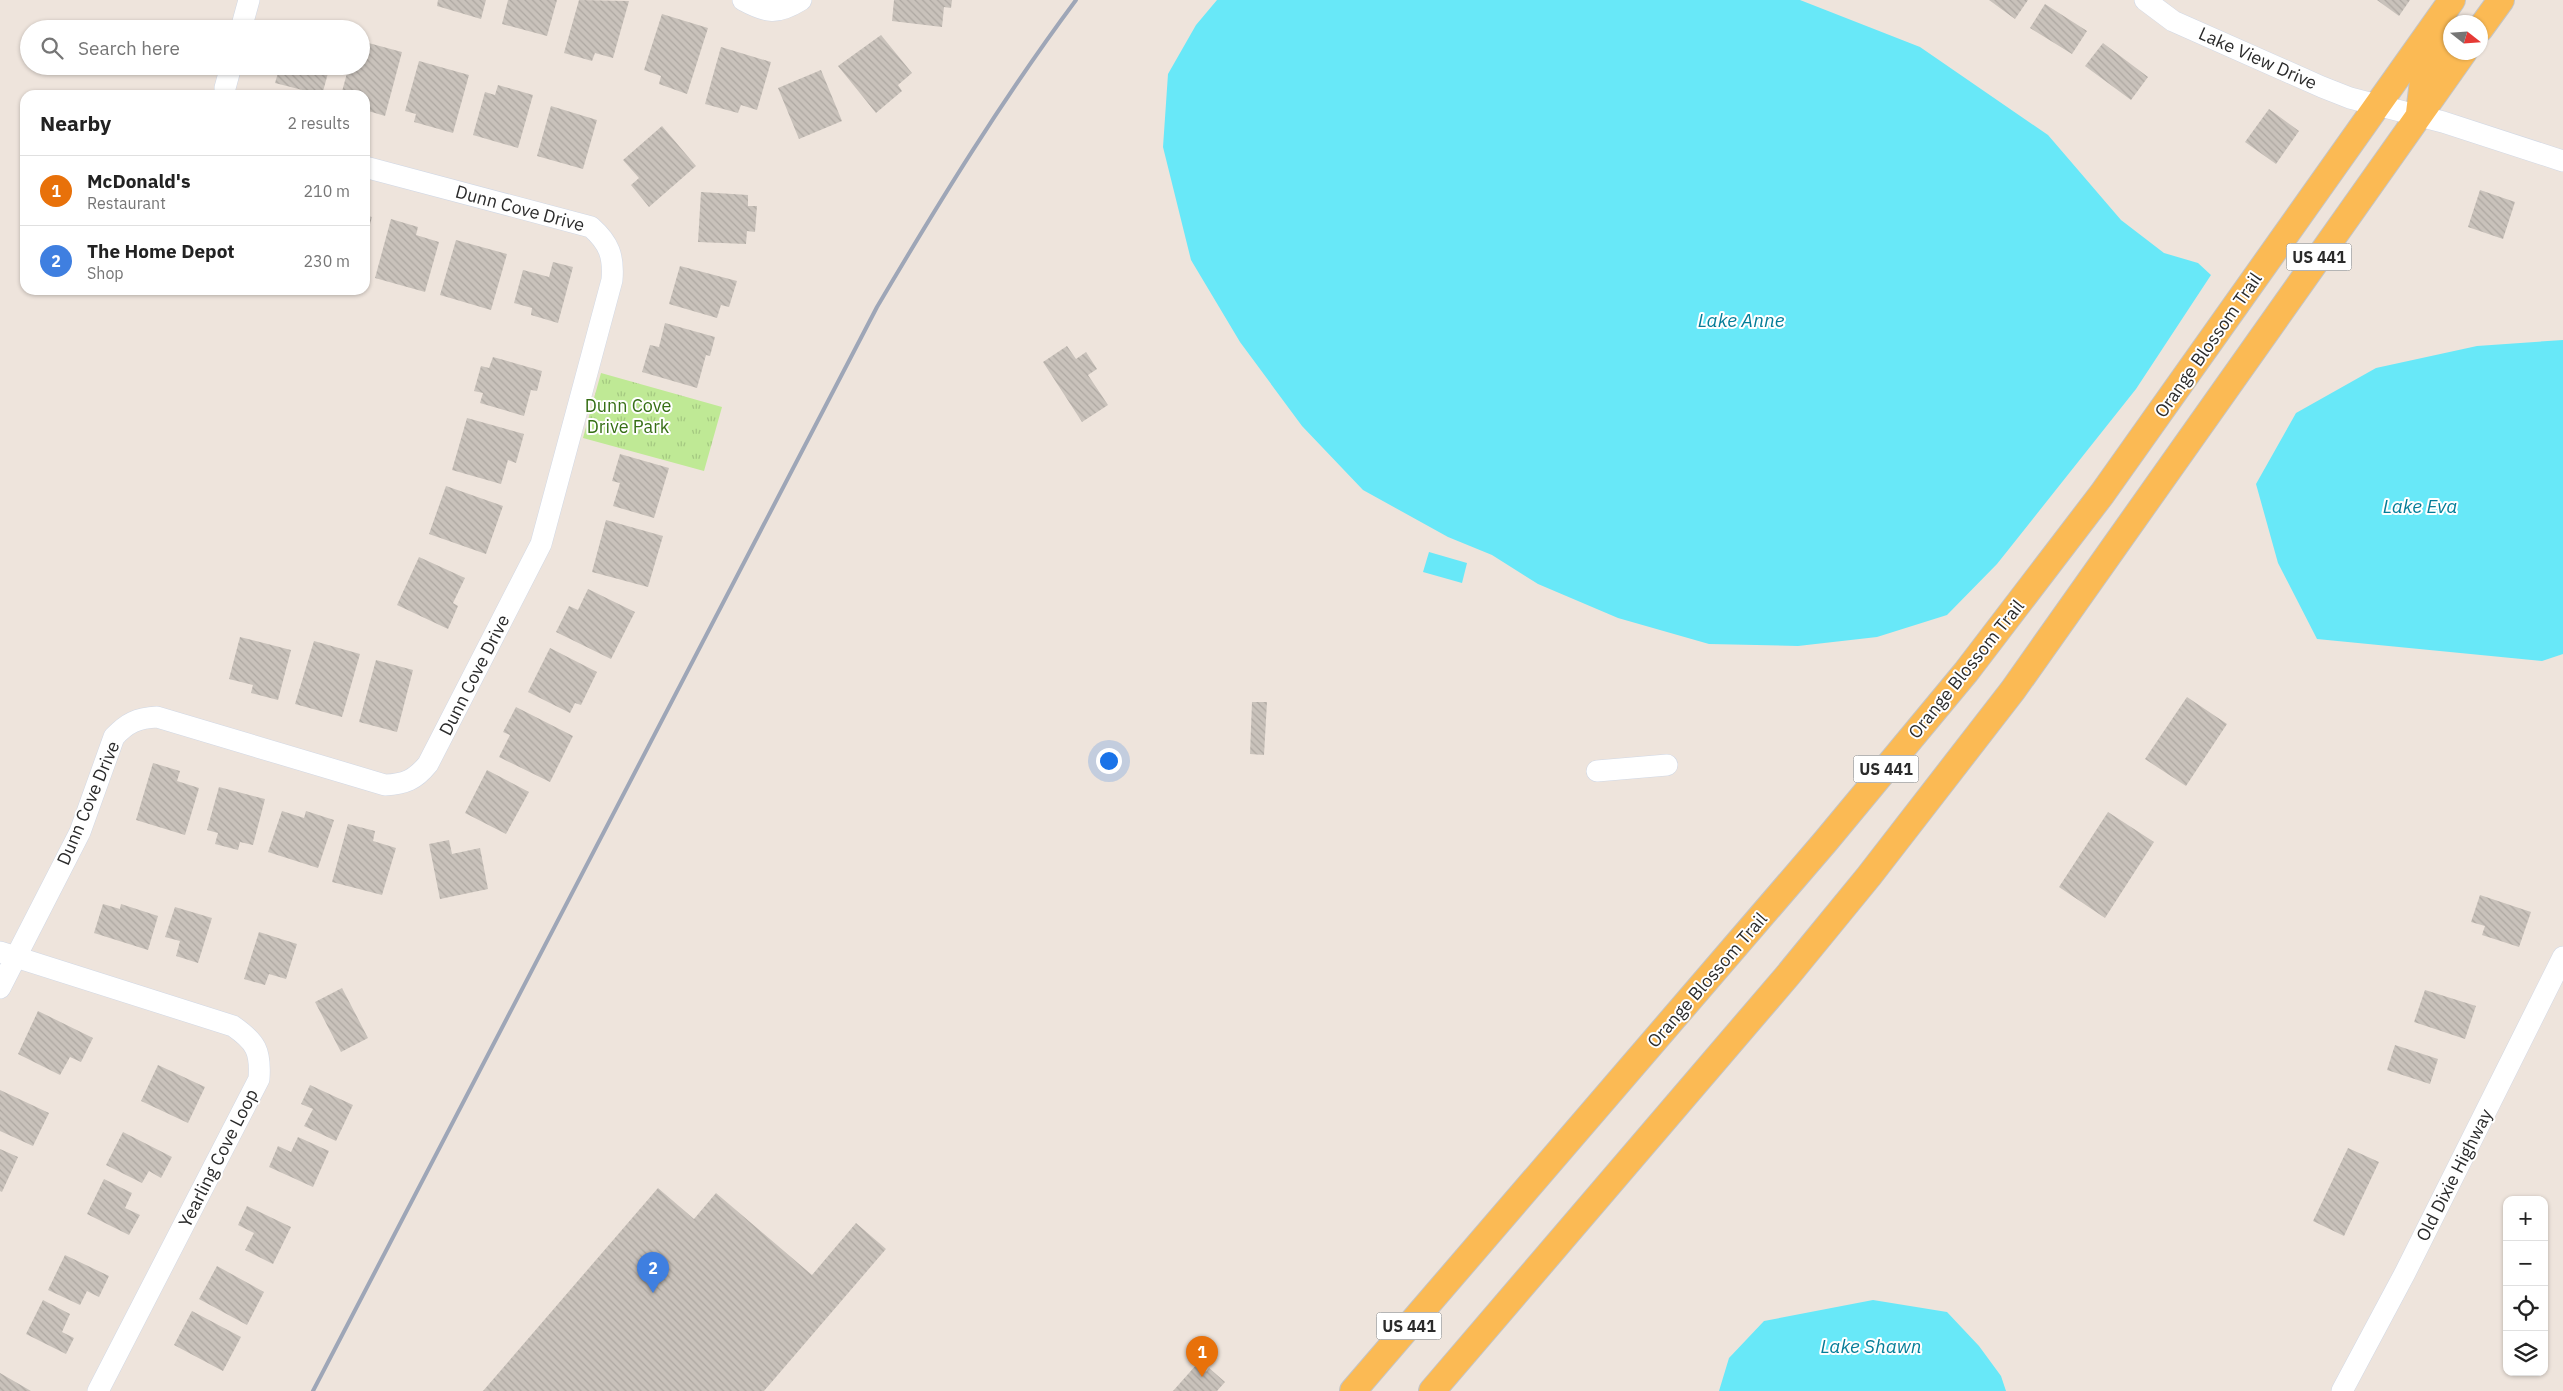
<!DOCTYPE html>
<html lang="en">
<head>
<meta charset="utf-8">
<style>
	body { margin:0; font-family:"IBM Plex Sans",sans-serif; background:#f2f2f2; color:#222 }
	.controls { position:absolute; right:15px; bottom:15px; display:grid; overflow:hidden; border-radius:10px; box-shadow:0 1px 4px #0004 }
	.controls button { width:45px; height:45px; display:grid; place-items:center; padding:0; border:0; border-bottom:1px solid #e0e0e0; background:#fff; color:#222; font:25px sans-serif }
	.compass { position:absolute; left:2443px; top:15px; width:45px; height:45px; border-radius:50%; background:#fff; box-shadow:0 1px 4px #0004; rotate:107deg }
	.you { position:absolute; left:1108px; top:760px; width:18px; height:18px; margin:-12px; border:4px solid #fff; border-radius:50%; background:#1a73e8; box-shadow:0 0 0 8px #1a73e833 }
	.badge { display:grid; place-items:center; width:32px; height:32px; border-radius:50%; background:#0b8043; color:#fff; font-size:16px; font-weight:700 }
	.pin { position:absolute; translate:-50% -41px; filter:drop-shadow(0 1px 2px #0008) }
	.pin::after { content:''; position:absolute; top:26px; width:18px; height:15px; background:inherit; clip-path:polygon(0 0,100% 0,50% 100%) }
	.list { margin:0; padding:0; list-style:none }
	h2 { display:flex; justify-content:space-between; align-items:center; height:65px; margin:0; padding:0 20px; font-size:21px }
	h2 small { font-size:16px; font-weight:400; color:#767676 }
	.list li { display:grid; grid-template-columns:32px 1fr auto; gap:15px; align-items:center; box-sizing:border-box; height:70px; padding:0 20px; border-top:1px solid #e0e0e0 }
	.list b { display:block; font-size:19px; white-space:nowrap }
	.list p { margin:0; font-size:16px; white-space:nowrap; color:#767676 }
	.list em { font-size:16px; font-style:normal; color:#767676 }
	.icon { flex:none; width:28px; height:28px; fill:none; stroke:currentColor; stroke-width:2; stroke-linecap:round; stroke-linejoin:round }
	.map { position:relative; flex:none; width:2563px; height:1391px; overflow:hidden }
	.search { position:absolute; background:#fff; box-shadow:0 1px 4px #0004; left:20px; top:20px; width:350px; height:55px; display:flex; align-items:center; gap:12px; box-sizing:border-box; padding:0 18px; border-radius:28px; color:#767676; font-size:19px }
	.panel { position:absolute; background:#fff; box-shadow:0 1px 4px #0004; left:20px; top:90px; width:350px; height:205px; border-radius:15px }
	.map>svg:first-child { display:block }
	.park { fill:url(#park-tufts) }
	.water { fill:#68e8f8 }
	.building { fill:url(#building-back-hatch) }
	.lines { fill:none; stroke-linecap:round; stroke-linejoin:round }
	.minor-casing { stroke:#d1d8e5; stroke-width:22 }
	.major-casing { stroke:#c4c4c4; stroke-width:28 }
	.minor { stroke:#fff; stroke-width:21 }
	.major { stroke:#fbba54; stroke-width:26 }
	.rail { stroke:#9ea6b7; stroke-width:4 }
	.labels { text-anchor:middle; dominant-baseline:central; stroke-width:4; stroke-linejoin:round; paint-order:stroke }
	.shield { fill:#fff; stroke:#6b6b6b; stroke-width:1 }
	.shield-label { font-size:16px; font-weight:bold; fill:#2b2b2b }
	.street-label { font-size:18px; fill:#2b2b2b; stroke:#fff }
	.park-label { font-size:18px; fill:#366f15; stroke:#fff }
	.water-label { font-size:19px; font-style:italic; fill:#047d98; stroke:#fff }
</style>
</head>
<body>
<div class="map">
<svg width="2563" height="1391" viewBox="0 0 2563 1391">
	<defs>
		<pattern id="park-tufts" width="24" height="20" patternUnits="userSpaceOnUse" patternTransform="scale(1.25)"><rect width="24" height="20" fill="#bfe995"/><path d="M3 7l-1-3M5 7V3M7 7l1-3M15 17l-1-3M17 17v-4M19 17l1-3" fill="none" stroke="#a4c881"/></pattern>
		<pattern id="building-back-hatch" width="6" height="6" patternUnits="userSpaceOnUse" patternTransform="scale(1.25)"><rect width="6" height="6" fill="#c9c2bb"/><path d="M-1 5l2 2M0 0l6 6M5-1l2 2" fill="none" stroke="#ada7a1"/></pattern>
	</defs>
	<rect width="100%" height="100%" fill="#eee4dc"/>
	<!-- park -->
	<path class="park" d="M 601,373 L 722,407 L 704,471 L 583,438 Z"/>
	<!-- water -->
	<path class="water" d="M 1217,0 L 1800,0 L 1920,47 L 2048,135 L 2121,220 L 2164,253 L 2198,263 L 2211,275 L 2136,389 L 1997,564 L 1947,615 L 1877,637 L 1798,646 L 1709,644 L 1618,618 L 1538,584 L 1492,555 L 1448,537 L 1363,490 L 1302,426 L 1240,342 L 1191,260 L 1163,147 L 1168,74 L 1196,25 Z
		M 2563,340 L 2563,654 L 2542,661 L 2317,639 L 2278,563 L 2256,484 L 2296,413 L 2376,368 L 2477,346 Z
		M 1429,552 L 1467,563 L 1462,583 L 1423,572 Z
		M 1873,1300 L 1947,1312 L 1979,1346 L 2001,1376 L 2006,1391 L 1719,1391 L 1729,1358 L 1764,1321 Z"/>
	<!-- building -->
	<path class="building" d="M 438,0 L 486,0 L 481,19 L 437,6 Z
		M 508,0 L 557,0 L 547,36 L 502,24 Z
		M 579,0 L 629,1 L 613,58 L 595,53 L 592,61 L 564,53 Z
		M 894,0 L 952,0 L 951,8 L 944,7 L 942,27 L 892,21 Z
		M 1989,0 L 2028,0 L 2015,19 Z
		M 2377,0 L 2410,0 L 2399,16 Z
		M 2045,4 L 2087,31 L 2072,54 L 2030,28 Z
		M 662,14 L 708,28 L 687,94 L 659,84 L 661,76 L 644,70 Z
		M 881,35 L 912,73 L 898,85 L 902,91 L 876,113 L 838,66 Z
		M 361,41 L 402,52 L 385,116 L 365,110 L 365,95 L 341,95 L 349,66 L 361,66 Z
		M 2103,43 L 2148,77 L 2131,100 L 2085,66 Z
		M 721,47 L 771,62 L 757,110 L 741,105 L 738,113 L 705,104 Z
		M 419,61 L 469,75 L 453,133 L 414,122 L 416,114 L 405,111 Z
		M 280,66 L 330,66 L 322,95 L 275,83 Z
		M 821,70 L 842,121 L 799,139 L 778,88 Z
		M 498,85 L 533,95 L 518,148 L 473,135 L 485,92 L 495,95 Z
		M 551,106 L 597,120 L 583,169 L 537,156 Z
		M 2269,109 L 2299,131 L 2276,164 L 2245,142 Z
		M 662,126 L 696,166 L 649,207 L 631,185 L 639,178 L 623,160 Z
		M 2480,190 L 2515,202 L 2503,239 L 2468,227 Z
		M 701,192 L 748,195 L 748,206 L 757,206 L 755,232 L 747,231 L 746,244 L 698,242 Z
		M 365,215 L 372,217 L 366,239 L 365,239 Z
		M 391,219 L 418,227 L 416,235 L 439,242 L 425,292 L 375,278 Z
		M 456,240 L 507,254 L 491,310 L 440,295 Z
		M 553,262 L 573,267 L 558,323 L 531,315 L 532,308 L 514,303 L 523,270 L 549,277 Z
		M 680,266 L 737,281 L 729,307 L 721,305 L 717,318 L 669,304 Z
		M 665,323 L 715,337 L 710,356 L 706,355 L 697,388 L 642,372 L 650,345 L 659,347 Z
		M 1067,346 L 1076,359 L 1086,352 L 1097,369 L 1088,375 L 1108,405 L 1082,422 L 1043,362 Z
		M 493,357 L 542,371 L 537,391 L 531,390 L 524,416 L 480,403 L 483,393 L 474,391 L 481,366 L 489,368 Z
		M 467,418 L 524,434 L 516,463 L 508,460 L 501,484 L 452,470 Z
		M 620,454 L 669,468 L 654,518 L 613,506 L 620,483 L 612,481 Z
		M 446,486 L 503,506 L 486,554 L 429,534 Z
		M 606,520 L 663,536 L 648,587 L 592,572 Z
		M 419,557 L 465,578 L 453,603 L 458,606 L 448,629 L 397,605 Z
		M 588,589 L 635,612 L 611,659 L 556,632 L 569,606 L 578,610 Z
		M 240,637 L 291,650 L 278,700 L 251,693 L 253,685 L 229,679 Z
		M 314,641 L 360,654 L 342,717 L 295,704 Z
		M 550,648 L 597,672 L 581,705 L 575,703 L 570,713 L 528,692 Z
		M 376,660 L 413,670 L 397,732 L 359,722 Z
		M 2187,697 L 2227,724 L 2186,786 L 2145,759 Z
		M 1252,702 L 1267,702 L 1264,755 L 1250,754 Z
		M 516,707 L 573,736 L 550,782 L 499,757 L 510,735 L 503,732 Z
		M 153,763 L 180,771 L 177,781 L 199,788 L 185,835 L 136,820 Z
		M 487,770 L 529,792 L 506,834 L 465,813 Z
		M 219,787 L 265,799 L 253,845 L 240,842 L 238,850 L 215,844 L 218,833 L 207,830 Z
		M 282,811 L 304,818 L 306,811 L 334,820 L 318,868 L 268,852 Z
		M 2108,812 L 2154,842 L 2105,918 L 2059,887 Z
		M 348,824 L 375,831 L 373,841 L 396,848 L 382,895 L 332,882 Z
		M 449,840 L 452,854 L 480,848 L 488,889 L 440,899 L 429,844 Z
		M 2480,895 L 2531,912 L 2519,947 L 2482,935 L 2485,926 L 2471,922 Z
		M 103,904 L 120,909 L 121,904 L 158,916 L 148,950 L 94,933 Z
		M 175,907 L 212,918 L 198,963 L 176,956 L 180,941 L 165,937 Z
		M 259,932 L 297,944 L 286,979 L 269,974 L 265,985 L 244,979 Z
		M 342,988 L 368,1038 L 341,1052 L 315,1002 Z
		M 2425,990 L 2476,1006 L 2465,1039 L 2414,1022 Z
		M 38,1011 L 93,1038 L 81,1062 L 70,1057 L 60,1075 L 18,1054 Z
		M 2395,1045 L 2438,1059 L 2430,1084 L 2387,1070 Z
		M 158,1065 L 205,1087 L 188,1123 L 141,1101 Z
		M 310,1085 L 353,1105 L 336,1141 L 304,1126 L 313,1109 L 301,1104 Z
		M 0,1090 L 49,1113 L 33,1146 L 0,1131 Z
		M 123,1132 L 172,1157 L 161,1178 L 149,1171 L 142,1183 L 106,1165 Z
		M 298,1137 L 329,1151 L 313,1187 L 269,1167 L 278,1146 L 291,1152 Z
		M 2348,1148 L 2379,1162 L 2344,1236 L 2313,1221 Z
		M 0,1149 L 18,1157 L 2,1192 L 0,1191 Z
		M 104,1179 L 132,1193 L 125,1208 L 140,1215 L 129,1235 L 87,1214 Z
		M 658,1188 L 694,1219 L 716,1193 L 812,1275 L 856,1223 L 886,1249 L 764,1391 L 483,1391 Z
		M 247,1206 L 291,1227 L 273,1264 L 245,1250 L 254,1233 L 238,1225 Z
		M 65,1255 L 109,1276 L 99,1297 L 87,1291 L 80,1305 L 48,1290 Z
		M 217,1266 L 264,1292 L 247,1325 L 199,1299 Z
		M 43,1300 L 70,1314 L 62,1332 L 74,1338 L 66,1354 L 26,1334 Z
		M 192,1311 L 241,1337 L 223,1371 L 174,1345 Z
		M 1197,1364 L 1206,1372 L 1209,1368 L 1225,1382 L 1217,1391 L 1173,1391 Z
		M 0,1373 L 31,1391 L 0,1391 Z"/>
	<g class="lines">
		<defs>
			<path id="minor" d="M 743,0 C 767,13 777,15 801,0
				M 2145,0 L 2173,21 L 2322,87 L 2350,98 L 2443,122 L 2563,161
				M 241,29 L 249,0
				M 225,95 L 225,88 L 231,66
				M 1597,771 L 1667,765
				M 0,952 L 233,1026 C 256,1042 261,1051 259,1079 L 98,1391
				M 0,988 L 80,832 L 114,737 C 127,723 137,718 157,717 L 385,785 C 405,784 415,780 428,764 L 541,544 L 612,280 C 614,256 609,243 591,227 L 365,167
				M 2342,1391 L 2405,1273 L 2563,957"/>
			<path id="major" d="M 2480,29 L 2501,0
				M 2419,113 L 2424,73 L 2447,33
				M 1353,1391 L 1825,842 L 1966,672 L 2102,494 L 2452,0
				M 1432,1391 L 1788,975 L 1869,876 L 2013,690 L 2464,52"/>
		</defs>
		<!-- minor casing -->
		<use href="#minor" class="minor-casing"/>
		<!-- major casing -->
		<use href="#major" class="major-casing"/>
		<!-- minor -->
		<use href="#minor" class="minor"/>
		<!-- major -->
		<use href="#major" class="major"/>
		<!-- rail -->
		<path class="rail" d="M 313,1391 L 877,307 C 939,202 1003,98 1076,0"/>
	</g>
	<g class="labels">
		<!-- shield labels -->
		<g class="shield">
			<rect x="2286.5" y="243.5" width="65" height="27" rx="4"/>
			<rect x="1853.5" y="755.5" width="65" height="27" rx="4"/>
			<rect x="1376.5" y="1312.5" width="65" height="27" rx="4"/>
		</g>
		<g class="shield-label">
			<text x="2319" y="257">US 441</text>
			<text x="1886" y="769">US 441</text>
			<text x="1409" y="1326">US 441</text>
		</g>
		<!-- street labels -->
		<g class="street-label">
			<text transform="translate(2258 58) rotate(24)">Lake View Drive</text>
			<text transform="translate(520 208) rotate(15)">Dunn Cove Drive</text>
			<text transform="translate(2208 345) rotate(-55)">Orange Blossom Trail</text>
			<text transform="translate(1966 669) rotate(-51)">Orange Blossom Trail</text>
			<text transform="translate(474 675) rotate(-63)">Dunn Cove Drive</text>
			<text transform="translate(88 803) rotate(-67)">Dunn Cove Drive</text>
			<text transform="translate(1707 980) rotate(-49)">Orange Blossom Trail</text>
			<text transform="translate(218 1158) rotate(-63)">Yearling Cove Loop</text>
			<text transform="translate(2454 1175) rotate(-63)">Old Dixie Highway</text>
		</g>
		<!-- park labels -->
		<g class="park-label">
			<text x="628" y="405">Dunn Cove<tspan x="628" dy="21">Drive Park</tspan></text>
		</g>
		<!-- water labels -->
		<g class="water-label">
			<text x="1741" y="320">Lake Anne</text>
			<text x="2420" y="506">Lake Eva</text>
			<text x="1871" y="1346">Lake Shawn</text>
		</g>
	</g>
</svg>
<div class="controls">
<button>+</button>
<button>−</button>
<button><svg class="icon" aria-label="locate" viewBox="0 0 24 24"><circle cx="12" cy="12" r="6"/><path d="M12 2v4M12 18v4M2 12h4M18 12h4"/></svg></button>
<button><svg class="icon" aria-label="layers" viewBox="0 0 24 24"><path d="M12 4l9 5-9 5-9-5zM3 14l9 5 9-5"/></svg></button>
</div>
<svg class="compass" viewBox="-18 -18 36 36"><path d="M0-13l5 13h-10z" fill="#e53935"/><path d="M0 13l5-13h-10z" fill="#767676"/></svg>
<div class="you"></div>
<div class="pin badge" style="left:1202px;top:1377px;background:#e8710a">1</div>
<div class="pin badge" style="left:653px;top:1293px;background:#3f7fe0">2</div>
<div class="search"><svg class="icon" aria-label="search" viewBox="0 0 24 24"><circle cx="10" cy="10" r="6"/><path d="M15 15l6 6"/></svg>Search here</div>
<section class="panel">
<h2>Nearby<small>2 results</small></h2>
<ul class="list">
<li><span class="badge" style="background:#e8710a">1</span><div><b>McDonald's</b><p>Restaurant</p></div><em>210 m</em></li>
<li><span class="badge" style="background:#3f7fe0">2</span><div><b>The Home Depot</b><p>Shop</p></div><em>230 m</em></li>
</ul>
</section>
</div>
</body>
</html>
